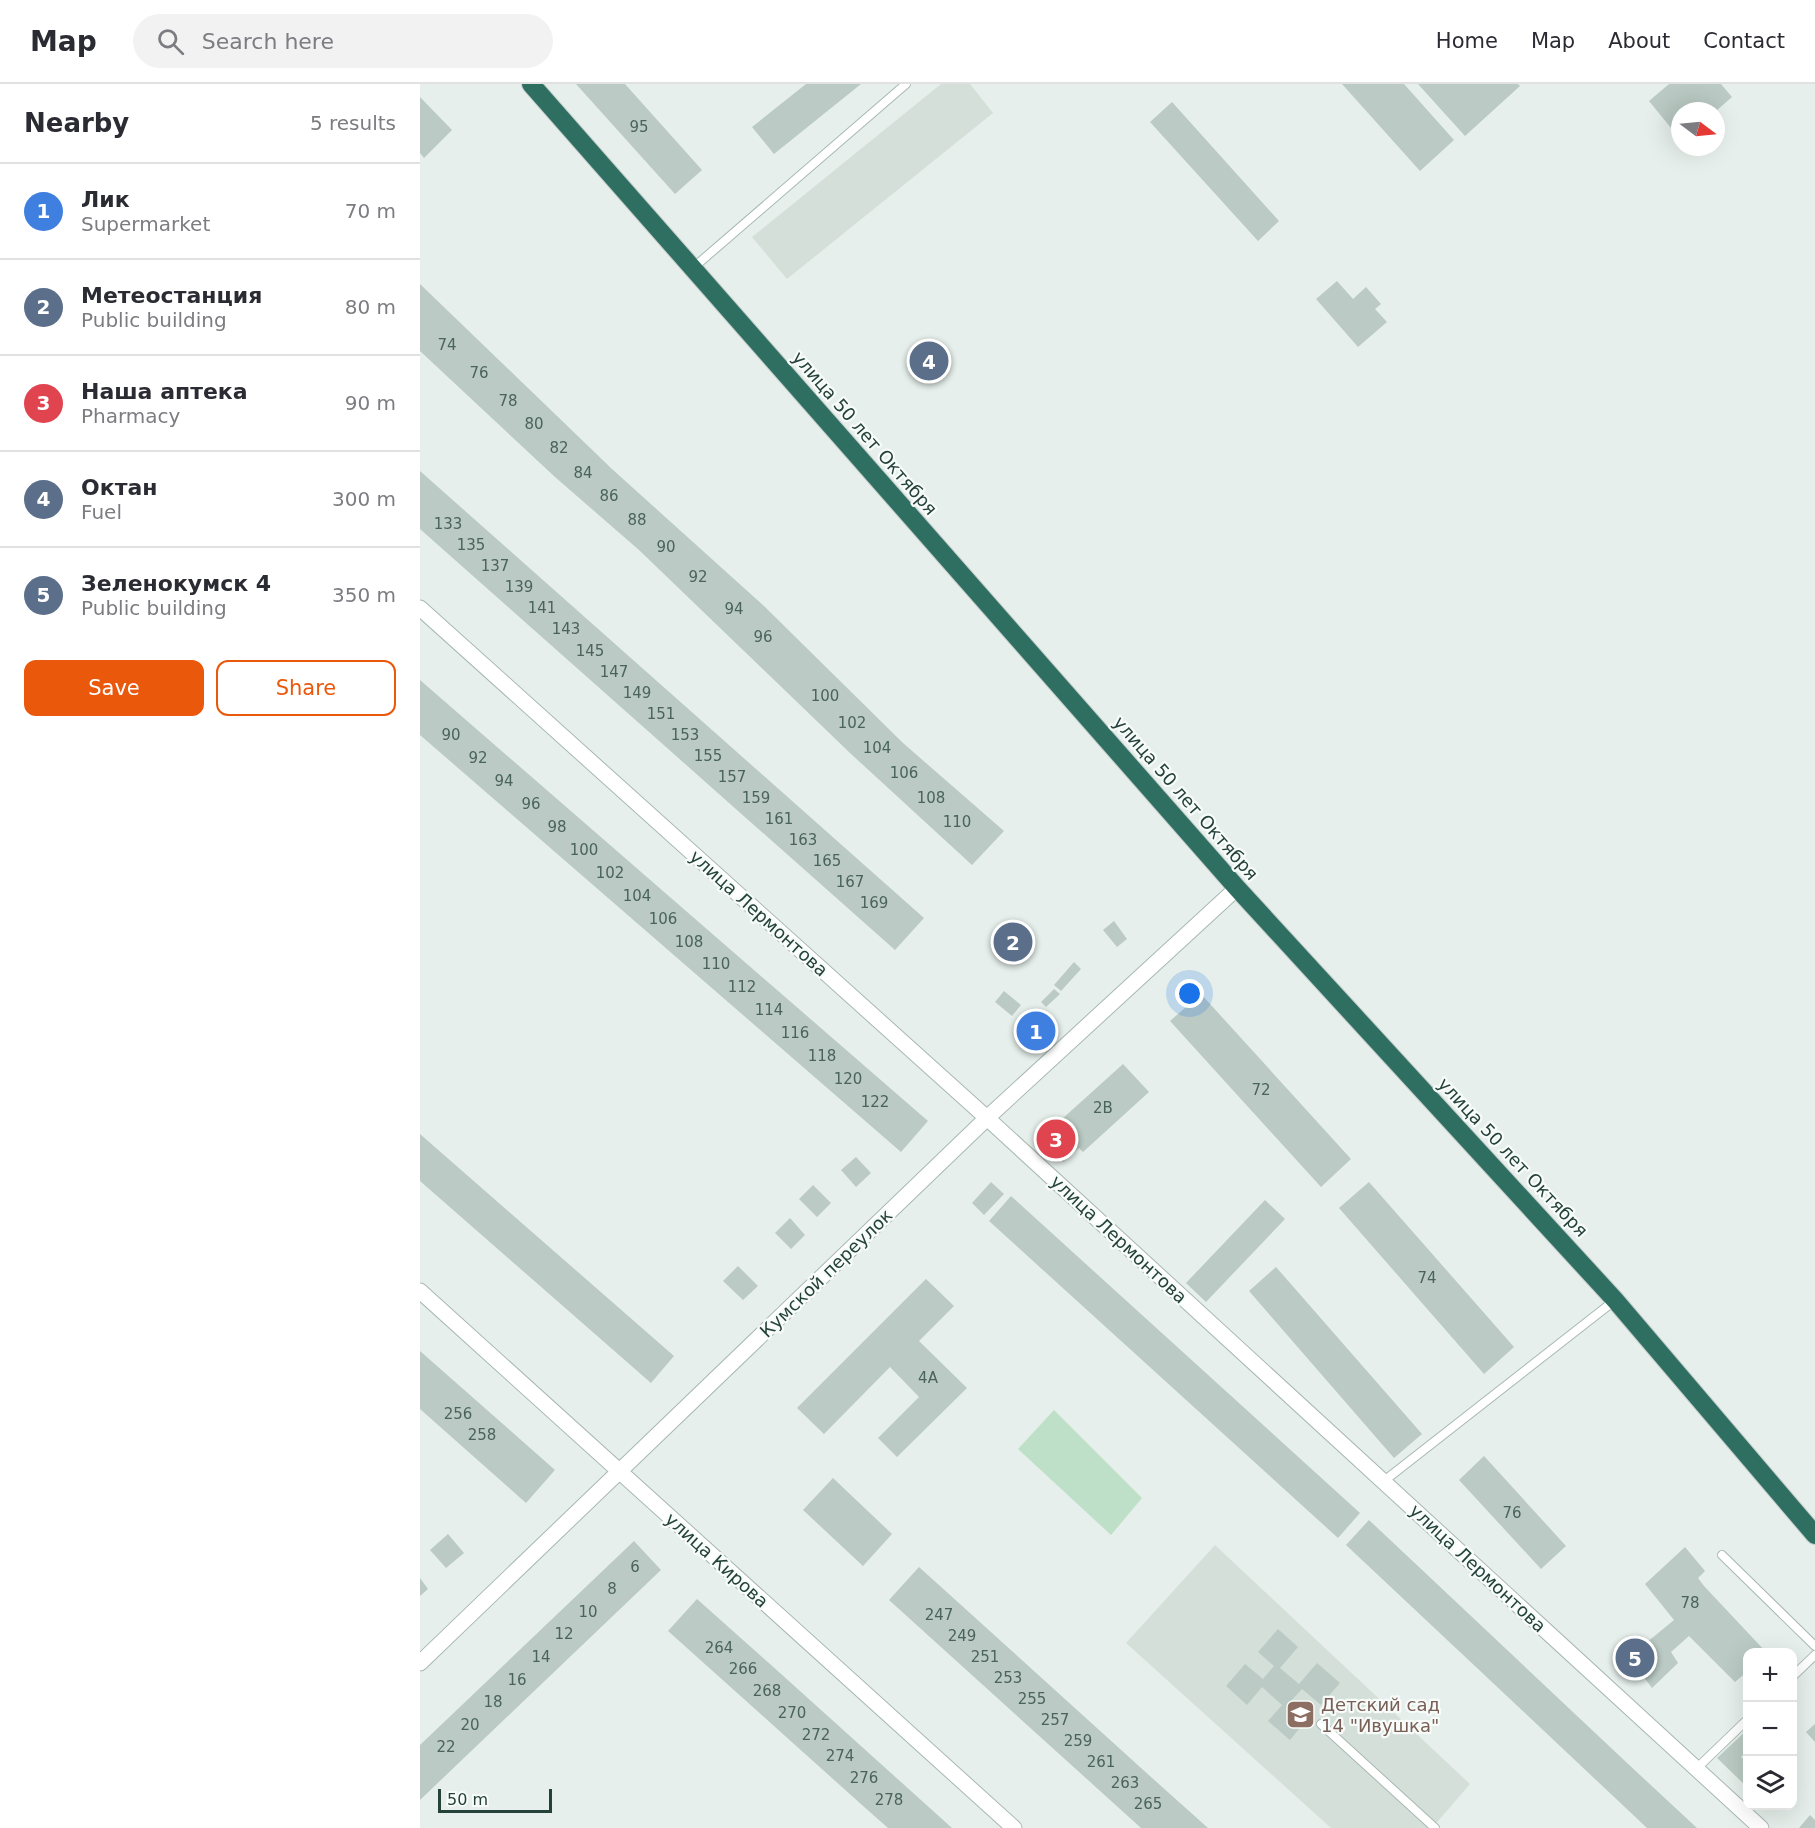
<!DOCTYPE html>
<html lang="en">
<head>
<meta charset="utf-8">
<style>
	body { margin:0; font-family:"DejaVu Sans",sans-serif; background:#f2f2f3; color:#2b2b33 }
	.controls { position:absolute; right:18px; bottom:18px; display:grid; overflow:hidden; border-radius:12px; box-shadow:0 6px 24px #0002 }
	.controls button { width:54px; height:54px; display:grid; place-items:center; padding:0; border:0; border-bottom:2px solid #e1e1e2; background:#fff; color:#2b2b33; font:30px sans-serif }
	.compass { position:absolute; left:1251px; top:18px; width:54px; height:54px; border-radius:50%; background:#fff; box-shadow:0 6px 24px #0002; rotate:106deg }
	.scale { position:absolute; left:18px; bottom:15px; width:114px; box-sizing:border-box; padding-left:6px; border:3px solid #24423a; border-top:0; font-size:16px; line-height:21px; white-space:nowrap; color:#24423a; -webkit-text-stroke:4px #f7fbf9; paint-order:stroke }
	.you { position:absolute; left:770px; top:910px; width:21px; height:21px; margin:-15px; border:4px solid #fff; border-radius:50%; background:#1a73e8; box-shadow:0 0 0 9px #1a73e833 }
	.badge { display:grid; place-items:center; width:39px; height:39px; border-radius:50%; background:#ea580c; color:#fff; font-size:20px; font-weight:700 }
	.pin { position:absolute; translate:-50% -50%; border:3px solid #fff; box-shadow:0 2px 6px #0006 }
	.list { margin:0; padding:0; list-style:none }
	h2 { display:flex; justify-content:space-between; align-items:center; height:78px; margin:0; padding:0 24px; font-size:26px }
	h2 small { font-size:20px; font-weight:400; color:#7c7c81 }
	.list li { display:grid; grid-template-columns:39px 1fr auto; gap:18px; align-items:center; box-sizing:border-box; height:96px; padding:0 24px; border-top:2px solid #e1e1e2 }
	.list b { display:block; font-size:22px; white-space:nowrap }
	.list p { margin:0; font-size:20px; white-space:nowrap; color:#7c7c81 }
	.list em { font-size:20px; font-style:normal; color:#7c7c81 }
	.actions { display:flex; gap:12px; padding:18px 24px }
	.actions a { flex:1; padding:14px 0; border:2px solid #ea580c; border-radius:12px; text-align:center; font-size:21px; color:#ea580c }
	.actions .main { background:#ea580c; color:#fff }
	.icon { flex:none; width:33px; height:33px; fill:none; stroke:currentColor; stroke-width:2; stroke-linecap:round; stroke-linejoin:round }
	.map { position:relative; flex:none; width:1395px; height:1744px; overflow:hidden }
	header { display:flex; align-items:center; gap:36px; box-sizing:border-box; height:84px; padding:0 30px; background:#fff; border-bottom:2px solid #e1e1e2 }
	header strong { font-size:28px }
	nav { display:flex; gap:33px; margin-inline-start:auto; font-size:21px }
	.search { width:420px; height:54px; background:#f2f2f3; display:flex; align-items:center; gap:15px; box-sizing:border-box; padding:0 21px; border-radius:33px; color:#7c7c81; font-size:22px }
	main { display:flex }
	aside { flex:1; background:#fff }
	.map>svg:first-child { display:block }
	.built { fill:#d4dfda }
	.green { fill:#bfe0c8 }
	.building { fill:#bbcac4 }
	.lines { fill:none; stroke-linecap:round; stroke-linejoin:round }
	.lane-casing { stroke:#a8b8b2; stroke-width:10 }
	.street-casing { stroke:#a8b8b2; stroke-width:17 }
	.highway-casing { stroke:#c2cac8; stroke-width:20 }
	.lane { stroke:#fff; stroke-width:8 }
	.street { stroke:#fff; stroke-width:15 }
	.highway { stroke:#2f6f62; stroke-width:18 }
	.labels { text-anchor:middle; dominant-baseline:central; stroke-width:4.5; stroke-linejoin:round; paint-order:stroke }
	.number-label { font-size:15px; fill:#4a645c }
	.street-label { font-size:18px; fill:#24423a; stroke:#f7fbf9 }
	.education-label { font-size:18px; fill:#785e54; stroke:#f7fbf9; text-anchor:start }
</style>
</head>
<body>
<header>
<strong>Map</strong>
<div class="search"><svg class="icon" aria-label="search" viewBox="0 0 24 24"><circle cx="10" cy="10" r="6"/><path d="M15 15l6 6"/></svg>Search here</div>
<nav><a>Home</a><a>Map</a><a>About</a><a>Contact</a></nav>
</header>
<main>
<aside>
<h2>Nearby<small>5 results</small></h2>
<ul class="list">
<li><span class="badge" style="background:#3f7fe0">1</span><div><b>Лик</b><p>Supermarket</p></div><em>70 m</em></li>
<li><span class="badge" style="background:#5c6f8a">2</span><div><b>Метеостанция</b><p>Public building</p></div><em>80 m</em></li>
<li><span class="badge" style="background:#e0444e">3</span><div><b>Наша аптека</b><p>Pharmacy</p></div><em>90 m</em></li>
<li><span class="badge" style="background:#5c6f8a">4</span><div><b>Октан</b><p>Fuel</p></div><em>300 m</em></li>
<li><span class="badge" style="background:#5c6f8a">5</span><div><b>Зеленокумск 4</b><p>Public building</p></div><em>350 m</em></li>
</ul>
<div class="actions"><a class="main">Save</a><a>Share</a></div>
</aside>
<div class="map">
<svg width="1395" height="1744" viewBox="0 0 1395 1744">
	<rect width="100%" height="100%" fill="#e6efeb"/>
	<!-- built -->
	<path class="built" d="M 521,0 L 550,0 L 573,29 L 367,195 L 332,153 Z
		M 795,1461 L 1050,1700 L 1012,1744 L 911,1744 L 706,1559 Z"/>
	<!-- green -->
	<path class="green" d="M 634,1326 L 722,1414 L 691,1451 L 598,1365 Z"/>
	<!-- building -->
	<path class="building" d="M 156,0 L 205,0 L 282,86 L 255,110 Z
		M 386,0 L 441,0 L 354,70 L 332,43 Z
		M 922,0 L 984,0 L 1034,56 L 1000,87 Z
		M 998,0 L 1098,0 L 1100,2 L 1045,52 Z
		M 1249,0 L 1301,0 L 1312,13 L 1296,27 L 1260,27 L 1260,55 L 1229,17 Z
		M 0,13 L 32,46 L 4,74 L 0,69 Z
		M 752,18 L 859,137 L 838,157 L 730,38 Z
		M 917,197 L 933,215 L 946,203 L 961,220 L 955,225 L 967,238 L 938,263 L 896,215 Z
		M 0,200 L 192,385 L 345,523 L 483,659 L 584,747 L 552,781 L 430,669 L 219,466 L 135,393 L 0,267 Z
		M 0,387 L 504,834 L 475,866 L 0,445 Z
		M 0,596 L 508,1037 L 481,1068 L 0,651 Z
		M 694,837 L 707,855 L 697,863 L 683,846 Z
		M 654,878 L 661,885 L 641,907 L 634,901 Z
		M 634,905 L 640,910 L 626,923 L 621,918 Z
		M 584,907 L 601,921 L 592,932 L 575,918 Z
		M 781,910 L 931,1075 L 901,1103 L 750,937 Z
		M 623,928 L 633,940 L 609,965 L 598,954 Z
		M 703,980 L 729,1008 L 663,1068 L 659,1064 L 643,1078 L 621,1054 Z
		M 0,1050 L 254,1272 L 231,1299 L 0,1097 Z
		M 436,1073 L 451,1089 L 436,1103 L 421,1086 Z
		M 571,1098 L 584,1110 L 564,1131 L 552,1119 Z
		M 949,1098 L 1094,1263 L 1064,1290 L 919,1124 Z
		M 393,1101 L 411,1119 L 397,1133 L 379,1115 Z
		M 591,1112 L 940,1429 L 918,1454 L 569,1137 Z
		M 845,1116 L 865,1135 L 786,1218 L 766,1199 Z
		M 370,1134 L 385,1151 L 371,1165 L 355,1149 Z
		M 318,1182 L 338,1202 L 323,1216 L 303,1197 Z
		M 856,1183 L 1002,1350 L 974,1374 L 829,1207 Z
		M 506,1195 L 534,1222 L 499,1257 L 547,1304 L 477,1373 L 458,1354 L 499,1313 L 470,1283 L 404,1350 L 377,1324 Z
		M 0,1267 L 135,1386 L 106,1419 L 0,1325 Z
		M 1064,1372 L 1146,1462 L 1121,1485 L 1039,1396 Z
		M 413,1394 L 472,1450 L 443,1482 L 383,1426 Z
		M 949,1436 L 1206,1678 L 1277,1744 L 1227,1744 L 1106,1630 L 926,1461 Z
		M 28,1450 L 44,1469 L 26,1484 L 10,1466 Z
		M 214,1457 L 241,1486 L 0,1716 L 0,1661 Z
		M 1265,1463 L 1285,1487 L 1278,1494 L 1284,1502 L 1346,1568 L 1328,1568 L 1328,1587 L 1315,1598 L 1269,1552 L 1251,1568 L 1258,1579 L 1232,1604 L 1209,1573 L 1254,1536 L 1225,1500 Z
		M 499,1483 L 731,1693 L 788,1744 L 721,1744 L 469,1516 Z
		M 0,1494 L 8,1505 L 0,1512 Z
		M 277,1515 L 350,1580 L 532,1744 L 468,1744 L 442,1721 L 248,1547 Z
		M 858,1545 L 878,1563 L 860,1584 L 879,1600 L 897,1579 L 920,1599 L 901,1621 L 882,1605 L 870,1618 L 888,1634 L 870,1656 L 848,1637 L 862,1621 L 842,1603 L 827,1621 L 806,1602 L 825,1580 L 843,1595 L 854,1582 L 838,1568 Z
		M 1395,1640 L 1395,1658 L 1386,1648 Z
		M 1328,1645 L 1328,1667 L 1321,1673 L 1328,1679 L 1328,1704 L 1297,1674 Z
		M 1390,1731 L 1395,1736 L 1395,1744 L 1379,1744 Z"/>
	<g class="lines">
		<defs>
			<path id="lane" d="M 273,184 L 486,0
				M 964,1397 L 1194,1217
				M 1302,1471 L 1395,1562
				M 1372,1593 L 1395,1571
				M 901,1640 L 1015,1744
				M 1276,1685 L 1328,1635"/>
			<path id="street" d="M 0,524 L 567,1034 L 1341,1744
				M 0,1207 L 594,1744
				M 0,1579 L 567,1034 L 817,804"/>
			<path id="highway" d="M 111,0 L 817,804 L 1195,1216 L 1395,1451"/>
		</defs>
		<!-- lane casing -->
		<use href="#lane" class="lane-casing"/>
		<!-- street casing -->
		<use href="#street" class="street-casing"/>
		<!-- highway casing -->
		<use href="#highway" class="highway-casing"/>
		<!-- lane -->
		<use href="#lane" class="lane"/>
		<!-- street -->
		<use href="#street" class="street"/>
		<!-- highway -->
		<use href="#highway" class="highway"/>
	</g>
	<!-- icons -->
	<defs>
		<symbol id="school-square" viewBox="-11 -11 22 22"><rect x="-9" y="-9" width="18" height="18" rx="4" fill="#8d6e63" stroke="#f7fbf9"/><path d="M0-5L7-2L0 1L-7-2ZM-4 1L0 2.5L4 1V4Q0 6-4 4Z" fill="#fff"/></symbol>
	</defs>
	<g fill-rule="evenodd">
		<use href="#school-square" x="864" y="1614" width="33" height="33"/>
	</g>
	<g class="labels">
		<!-- number labels -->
		<g class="number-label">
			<text x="219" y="43">95</text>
			<text x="27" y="261">74</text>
			<text x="59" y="289">76</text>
			<text x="88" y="317">78</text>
			<text x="114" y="340">80</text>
			<text x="139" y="364">82</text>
			<text x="163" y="389">84</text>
			<text x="189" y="412">86</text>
			<text x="217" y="436">88</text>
			<text x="28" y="440">133</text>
			<text x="51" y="461">135</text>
			<text x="246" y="463">90</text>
			<text x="75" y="482">137</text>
			<text x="278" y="493">92</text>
			<text x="99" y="503">139</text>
			<text x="122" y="524">141</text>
			<text x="314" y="525">94</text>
			<text x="146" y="545">143</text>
			<text x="343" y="553">96</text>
			<text x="170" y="567">145</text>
			<text x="194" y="588">147</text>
			<text x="217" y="609">149</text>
			<text x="405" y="612">100</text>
			<text x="241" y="630">151</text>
			<text x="432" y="639">102</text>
			<text x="31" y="651">90</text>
			<text x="265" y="651">153</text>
			<text x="457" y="664">104</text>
			<text x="288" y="672">155</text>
			<text x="58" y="674">92</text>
			<text x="484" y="689">106</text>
			<text x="312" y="693">157</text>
			<text x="84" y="697">94</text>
			<text x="336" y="714">159</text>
			<text x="511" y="714">108</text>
			<text x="111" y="720">96</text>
			<text x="359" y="735">161</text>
			<text x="537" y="738">110</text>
			<text x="137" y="743">98</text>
			<text x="383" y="756">163</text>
			<text x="164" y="766">100</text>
			<text x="407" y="777">165</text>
			<text x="190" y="789">102</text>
			<text x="430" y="798">167</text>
			<text x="217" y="812">104</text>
			<text x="454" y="819">169</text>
			<text x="243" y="835">106</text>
			<text x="269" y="858">108</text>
			<text x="296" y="880">110</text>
			<text x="322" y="903">112</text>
			<text x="349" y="926">114</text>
			<text x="375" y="949">116</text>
			<text x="402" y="972">118</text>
			<text x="428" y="995">120</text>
			<text x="841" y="1006">72</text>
			<text x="455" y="1018">122</text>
			<text x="683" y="1024">2В</text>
			<text x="1007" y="1194">74</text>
			<text x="508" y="1294">4А</text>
			<text x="38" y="1330">256</text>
			<text x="62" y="1351">258</text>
			<text x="1092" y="1429">76</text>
			<text x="215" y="1483">6</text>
			<text x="192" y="1505">8</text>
			<text x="1270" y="1519">78</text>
			<text x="168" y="1528">10</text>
			<text x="519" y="1531">247</text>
			<text x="144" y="1550">12</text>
			<text x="542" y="1552">249</text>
			<text x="299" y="1564">264</text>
			<text x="121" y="1573">14</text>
			<text x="565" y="1573">251</text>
			<text x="323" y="1585">266</text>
			<text x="588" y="1594">253</text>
			<text x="97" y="1596">16</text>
			<text x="347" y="1607">268</text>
			<text x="612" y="1615">255</text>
			<text x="73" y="1618">18</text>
			<text x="372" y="1629">270</text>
			<text x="635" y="1636">257</text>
			<text x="50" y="1641">20</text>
			<text x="396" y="1651">272</text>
			<text x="658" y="1657">259</text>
			<text x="26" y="1663">22</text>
			<text x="420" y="1672">274</text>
			<text x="681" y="1678">261</text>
			<text x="444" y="1694">276</text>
			<text x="705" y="1699">263</text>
			<text x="469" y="1716">278</text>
			<text x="728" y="1720">265</text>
		</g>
		<!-- street labels -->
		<g class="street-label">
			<text transform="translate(445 349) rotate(49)">улица 50 лет Октября</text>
			<text transform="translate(766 714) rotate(49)">улица 50 лет Октября</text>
			<text transform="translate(339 829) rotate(42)">улица Лермонтова</text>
			<text transform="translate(1093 1073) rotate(47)">улица 50 лет Октября</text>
			<text transform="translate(699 1155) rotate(43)">улица Лермонтова</text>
			<text transform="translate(406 1189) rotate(-44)">Кумской переулок</text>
			<text transform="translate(297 1476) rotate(42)">улица Кирова</text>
			<text transform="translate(1058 1484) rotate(43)">улица Лермонтова</text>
		</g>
		<!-- education labels -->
		<g class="education-label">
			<text x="901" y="1620">Детский сад<tspan x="901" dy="21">14 "Ивушка"</tspan></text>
		</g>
	</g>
</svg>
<div class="controls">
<button>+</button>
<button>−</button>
<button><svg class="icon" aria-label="layers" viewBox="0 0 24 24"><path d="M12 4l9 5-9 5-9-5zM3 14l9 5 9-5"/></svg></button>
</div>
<svg class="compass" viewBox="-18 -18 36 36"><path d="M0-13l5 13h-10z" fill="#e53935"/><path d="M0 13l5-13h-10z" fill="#7c7c81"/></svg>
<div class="scale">50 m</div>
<div class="you"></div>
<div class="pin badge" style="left:616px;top:947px;background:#3f7fe0">1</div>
<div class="pin badge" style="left:593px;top:858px;background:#5c6f8a">2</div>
<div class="pin badge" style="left:636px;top:1055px;background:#e0444e">3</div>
<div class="pin badge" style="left:509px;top:277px;background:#5c6f8a">4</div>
<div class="pin badge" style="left:1215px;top:1574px;background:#5c6f8a">5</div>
</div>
</main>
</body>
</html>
